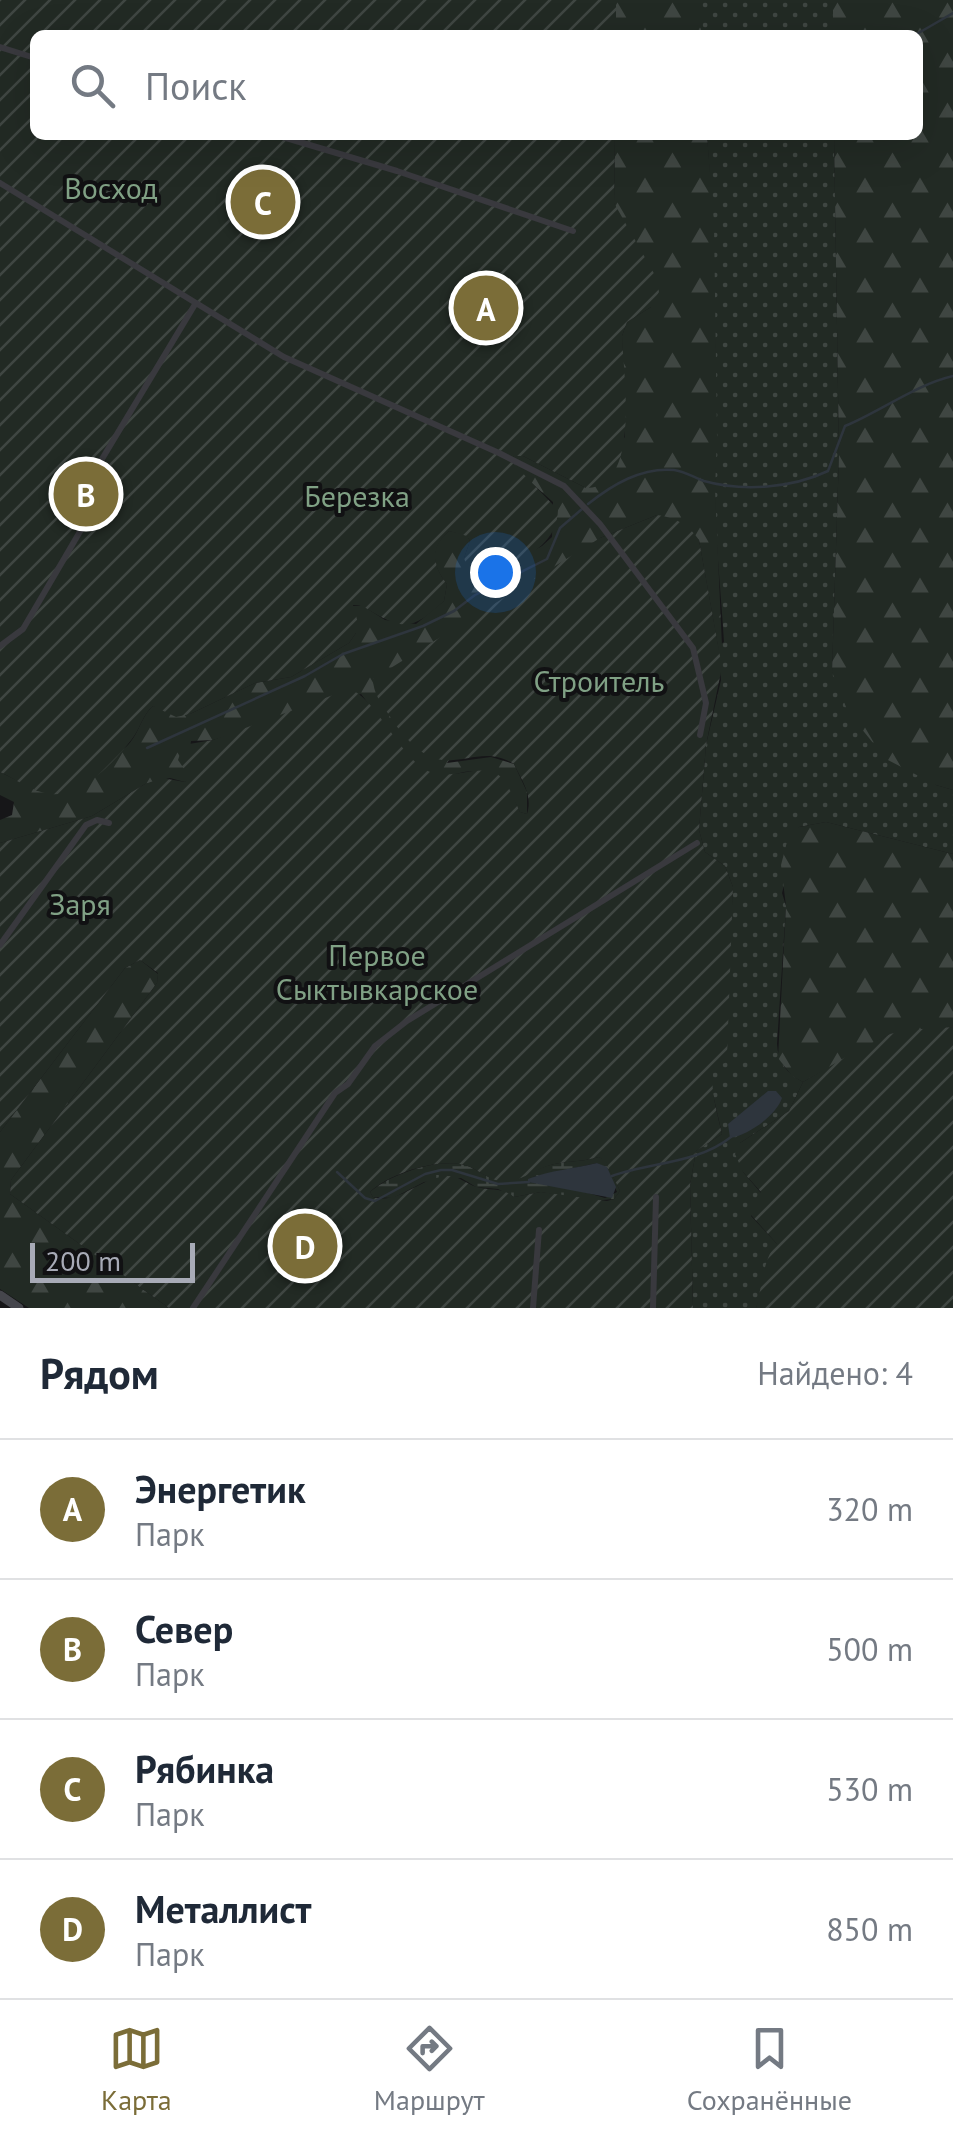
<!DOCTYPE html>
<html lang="ru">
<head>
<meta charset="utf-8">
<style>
	body { margin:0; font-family:"PT Sans",sans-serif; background:#f2f2f3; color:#1f2937 }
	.scale { position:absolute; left:30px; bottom:25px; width:165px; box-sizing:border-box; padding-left:10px; border:5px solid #a8abb7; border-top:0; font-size:28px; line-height:35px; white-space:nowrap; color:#a8abb7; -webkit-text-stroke:8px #111113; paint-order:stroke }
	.you { position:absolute; left:495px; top:572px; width:35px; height:35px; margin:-25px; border:8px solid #fff; border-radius:50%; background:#1a73e8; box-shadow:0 0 0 15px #1a73e833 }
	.badge { display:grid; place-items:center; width:65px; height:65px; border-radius:50%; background:#7b6d38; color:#fff; font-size:32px; font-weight:700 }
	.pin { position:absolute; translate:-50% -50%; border:5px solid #fff; box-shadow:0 2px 10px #0006 }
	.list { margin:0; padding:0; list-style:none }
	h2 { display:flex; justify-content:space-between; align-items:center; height:130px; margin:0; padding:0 40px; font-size:42px }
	h2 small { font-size:32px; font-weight:400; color:#747a83 }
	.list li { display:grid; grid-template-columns:65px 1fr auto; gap:30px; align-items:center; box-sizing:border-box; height:140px; padding:0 40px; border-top:2px solid #e0e1e3 }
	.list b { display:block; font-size:38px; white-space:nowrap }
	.list p { margin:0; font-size:32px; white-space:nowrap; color:#747a83 }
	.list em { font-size:32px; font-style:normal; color:#747a83 }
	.icon { flex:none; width:55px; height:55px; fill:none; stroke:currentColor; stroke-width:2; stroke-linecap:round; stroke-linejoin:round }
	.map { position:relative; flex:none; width:953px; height:1308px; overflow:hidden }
	.search { position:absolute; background:#fff; box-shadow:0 10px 40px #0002; left:30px; right:30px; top:30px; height:110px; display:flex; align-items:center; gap:25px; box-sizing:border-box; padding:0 35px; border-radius:15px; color:#747a83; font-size:38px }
	.sheet { height:690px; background:#fff }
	nav { display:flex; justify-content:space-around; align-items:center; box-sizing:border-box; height:140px; border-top:2px solid #e0e1e3; background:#fff; font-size:28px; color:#747a83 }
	nav a { display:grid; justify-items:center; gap:5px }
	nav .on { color:#7b6d38 }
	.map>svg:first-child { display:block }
	.grass { fill:url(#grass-dots) }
	.forest { fill:url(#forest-firs) }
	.wetland { fill:url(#wetland-marsh); fill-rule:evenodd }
	.garden { fill:url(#garden-furrows); fill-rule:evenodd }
	.water { fill:#2e353d }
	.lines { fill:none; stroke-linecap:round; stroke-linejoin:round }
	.stream { stroke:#2e353d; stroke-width:2.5 }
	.street { stroke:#39393e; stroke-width:6 }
	.secondary { stroke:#45464c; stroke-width:9 }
	.labels { text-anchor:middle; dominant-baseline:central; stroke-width:8; stroke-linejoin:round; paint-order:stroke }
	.park-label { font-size:30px; fill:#80a185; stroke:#111113 }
</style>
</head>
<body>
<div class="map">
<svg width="953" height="1308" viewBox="0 0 953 1308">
	<defs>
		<pattern id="grass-dots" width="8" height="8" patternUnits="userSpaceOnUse" patternTransform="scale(2.5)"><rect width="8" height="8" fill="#222a24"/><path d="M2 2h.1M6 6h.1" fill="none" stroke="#3f4642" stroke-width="1.8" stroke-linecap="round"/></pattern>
		<pattern id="forest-firs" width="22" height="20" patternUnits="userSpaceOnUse" patternTransform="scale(2.5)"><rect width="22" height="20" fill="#222a24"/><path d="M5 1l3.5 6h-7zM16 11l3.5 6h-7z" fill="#3f4642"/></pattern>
		<pattern id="wetland-marsh" width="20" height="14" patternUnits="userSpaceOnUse" patternTransform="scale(2.5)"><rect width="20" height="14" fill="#222a24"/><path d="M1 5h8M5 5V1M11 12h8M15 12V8" fill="none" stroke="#3f4642"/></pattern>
		<pattern id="garden-furrows" width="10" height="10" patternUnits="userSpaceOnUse" patternTransform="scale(2.5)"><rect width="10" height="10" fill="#222a24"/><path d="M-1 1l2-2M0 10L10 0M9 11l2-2" fill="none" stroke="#3f4642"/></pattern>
	</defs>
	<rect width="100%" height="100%" fill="#161618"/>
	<!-- grass -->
	<path class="grass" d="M 701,0 L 833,0 L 833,35 L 701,35 Z
		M 707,135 L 834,135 L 839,455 L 832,672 L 936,785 L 953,790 L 953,854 L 826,822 L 799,827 L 782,893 L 786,906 L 777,1044 C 778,1062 787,1074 803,1082 L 789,1111 L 740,1143 L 743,1172 L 761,1193 L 751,1216 L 778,1245 L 756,1308 L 693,1308 L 690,1185 L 696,1151 L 722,1134 L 712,1090 L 712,1069 L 729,961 L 733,887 L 725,866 L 705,852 L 699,830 L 706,745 L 721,680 L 718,646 L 724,642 C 721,591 715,539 715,488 C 716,370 716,253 707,135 Z"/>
	<!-- forest -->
	<path class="forest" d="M 616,0 L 701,0 L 701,35 L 616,35 Z
		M 833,0 L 953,0 L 953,790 L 936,785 L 886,759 L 848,712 L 832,672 L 839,455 L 834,135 L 918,135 L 918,35 L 833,35 Z
		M 615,135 L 707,135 L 714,223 L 717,436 L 715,490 L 722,646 L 718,646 L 699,540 L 657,515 L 600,538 L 447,763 L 491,757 L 514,764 L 527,792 L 527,814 L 520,812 C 505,783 502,767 464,772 C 454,774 445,778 434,775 C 401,764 381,719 361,694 L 213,740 L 191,741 L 187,770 L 190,777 L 185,782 L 170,778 L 145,784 L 92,816 L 0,843 L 0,820 L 12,815 L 14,802 L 0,795 L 0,772 L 38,791 C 61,779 108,762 126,747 C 139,735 141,716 153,706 L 190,714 L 255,683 L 291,677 L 349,643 L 356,633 L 352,606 L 363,606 L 385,620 L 416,624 L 444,601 L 447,584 C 432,565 429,548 449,531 L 467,535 L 470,541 L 464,558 L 484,578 L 542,546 L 552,537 L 553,502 L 518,471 L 512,461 L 514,456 L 523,456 L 586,488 L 625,437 L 622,336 L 627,322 L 651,307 L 614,203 Z
		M 826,822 L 953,854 L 953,1027 L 890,1034 L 803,1082 L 792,1076 L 778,1058 L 786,906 L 781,865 L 788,838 L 799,827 Z
		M 140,960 L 158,974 L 157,983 L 11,1180 L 10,1194 L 169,1308 L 29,1308 L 0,1289 L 0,1132 L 125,968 Z"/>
	<!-- wetland -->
	<path class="wetland" d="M 599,1157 L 606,1161 L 620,1191 L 614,1199 L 592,1201 L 541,1192 L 514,1197 L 498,1189 L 476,1187 L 461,1178 L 424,1182 L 393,1198 L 373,1197 L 370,1192 C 391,1174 438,1158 465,1165 C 478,1169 488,1180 501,1180 C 523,1181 539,1165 560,1163 C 574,1161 585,1161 599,1157 ZM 597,1163 L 607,1168 L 617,1192 L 605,1198 L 533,1177 Z"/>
	<!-- garden -->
	<path class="garden" d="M 0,0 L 616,0 L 616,35 L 35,35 L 35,135 L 615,135 L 614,203 L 656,277 L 659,292 L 651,307 L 627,322 L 622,336 C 623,372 642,489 586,488 L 523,456 L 514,456 L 512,462 L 558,510 C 557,550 514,562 484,578 L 469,572 L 464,558 L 470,541 L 467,536 L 449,531 C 430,548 432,565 447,584 L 444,601 C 417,625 408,633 374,613 C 366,608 362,605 353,605 L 358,623 L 356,633 L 349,643 L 291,677 L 255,683 L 190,714 L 176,717 L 153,706 C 143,714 140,729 132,739 C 115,761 81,798 50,794 C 33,792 15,779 0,772 Z
		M 657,515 C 676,518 688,524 699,540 L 722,667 L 706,745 L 699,830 L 705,852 L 725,866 L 733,887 L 727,1058 L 725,1063 L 714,1065 C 709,1088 717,1111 722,1134 L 696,1151 L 690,1185 L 693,1308 L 169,1308 L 10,1194 L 11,1180 L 157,983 L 158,973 L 140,960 L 125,968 L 0,1132 L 0,843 L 92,816 L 145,784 L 162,778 L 185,782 L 189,776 L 178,760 L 183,745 L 213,740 L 349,689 C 373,696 396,748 421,767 C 447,787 482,758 502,778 C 510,787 515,802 520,812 L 527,814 C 533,795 522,781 514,764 C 468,736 443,798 389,715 C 381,703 373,693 373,679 L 600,538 ZM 599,1157 L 606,1162 L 620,1191 L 614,1199 L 607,1201 L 541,1192 L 514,1197 C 502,1187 491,1191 477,1187 C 466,1184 460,1176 448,1176 C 420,1177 400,1205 373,1197 L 370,1192 C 390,1173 438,1158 465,1165 C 478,1169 488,1180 501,1181 C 523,1183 539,1165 560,1163 C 574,1161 585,1161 599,1157 Z
		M 953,1027 L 953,1308 L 756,1308 C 762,1288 763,1257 777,1244 L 751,1215 L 752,1202 L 761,1192 L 743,1172 L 735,1154 L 740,1143 L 789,1111 L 803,1082 L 856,1051 L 890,1034 L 906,1030 Z"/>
	<!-- water -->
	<path class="water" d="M 768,1091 L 776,1091 L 782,1098 C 776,1116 748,1135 730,1138 L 728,1124 Z
		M 597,1163 L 607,1167 L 616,1187 L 612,1198 L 528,1182 L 528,1179 C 551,1170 573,1169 597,1163 Z"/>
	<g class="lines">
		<!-- stream -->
		<path class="stream" d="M 915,35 L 953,13
			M 588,504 C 612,485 641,467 674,470 C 684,471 695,478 704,481 C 743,492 792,488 828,471 L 845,426 C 881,411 915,385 953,376
			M 147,748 L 305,676 L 343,654 L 423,626 L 454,611 L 475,595 L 547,559 L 560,528 L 582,509
			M 337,1172 L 365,1198 L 375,1201 L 425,1174 L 441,1170 L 452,1170 L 498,1184 L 529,1182
			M 612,1176 C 651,1162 697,1164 731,1137"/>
		<!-- street -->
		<path class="street" d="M 0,47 L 35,58
			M 276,135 L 397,171 L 573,231
			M 0,183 L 284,357 L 499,453 L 564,486 L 600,524 L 693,648 L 706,703 L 700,735
			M 0,646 L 23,629 L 92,511 L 94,479 L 99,464 L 194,306
			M 0,945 L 86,825 L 97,820 L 109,823
			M 193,1308 L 335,1093 L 348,1084 L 375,1046 L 407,1021 L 697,843
			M 533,1308 L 539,1230
			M 653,1308 L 656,1197"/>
		<!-- secondary -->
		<path class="secondary" d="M 0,1295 L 19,1308"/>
	</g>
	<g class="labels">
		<!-- park labels -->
		<g class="park-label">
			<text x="111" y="187">Восход</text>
			<text x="357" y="495">Березка</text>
			<text x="599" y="680">Строитель</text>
			<text x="80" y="903">Заря</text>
			<text x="377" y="954">Первое<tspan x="377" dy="34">Сыктывкарское</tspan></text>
		</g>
	</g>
</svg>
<div class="scale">200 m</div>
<div class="you"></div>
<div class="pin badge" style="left:486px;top:308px">A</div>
<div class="pin badge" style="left:86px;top:494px">B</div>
<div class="pin badge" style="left:263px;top:202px">C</div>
<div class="pin badge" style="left:305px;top:1246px">D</div>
<div class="search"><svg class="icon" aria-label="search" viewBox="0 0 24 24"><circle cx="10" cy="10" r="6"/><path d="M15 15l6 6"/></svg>Поиск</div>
</div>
<section class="sheet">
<h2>Рядом<small>Найдено: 4</small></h2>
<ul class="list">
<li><span class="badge">A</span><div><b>Энергетик</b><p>Парк</p></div><em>320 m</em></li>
<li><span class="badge">B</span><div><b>Север</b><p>Парк</p></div><em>500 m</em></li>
<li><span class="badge">C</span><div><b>Рябинка</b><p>Парк</p></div><em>530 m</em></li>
<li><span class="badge">D</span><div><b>Металлист</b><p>Парк</p></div><em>850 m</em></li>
</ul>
</section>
<nav>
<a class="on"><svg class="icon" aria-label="map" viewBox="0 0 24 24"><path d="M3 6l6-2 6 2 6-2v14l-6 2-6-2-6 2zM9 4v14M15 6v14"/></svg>Карта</a>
<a><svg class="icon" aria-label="directions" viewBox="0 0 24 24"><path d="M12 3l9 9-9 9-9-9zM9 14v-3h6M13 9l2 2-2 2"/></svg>Маршрут</a>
<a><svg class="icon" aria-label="saved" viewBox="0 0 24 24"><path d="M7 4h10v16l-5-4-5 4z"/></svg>Сохранённые</a>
</nav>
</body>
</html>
